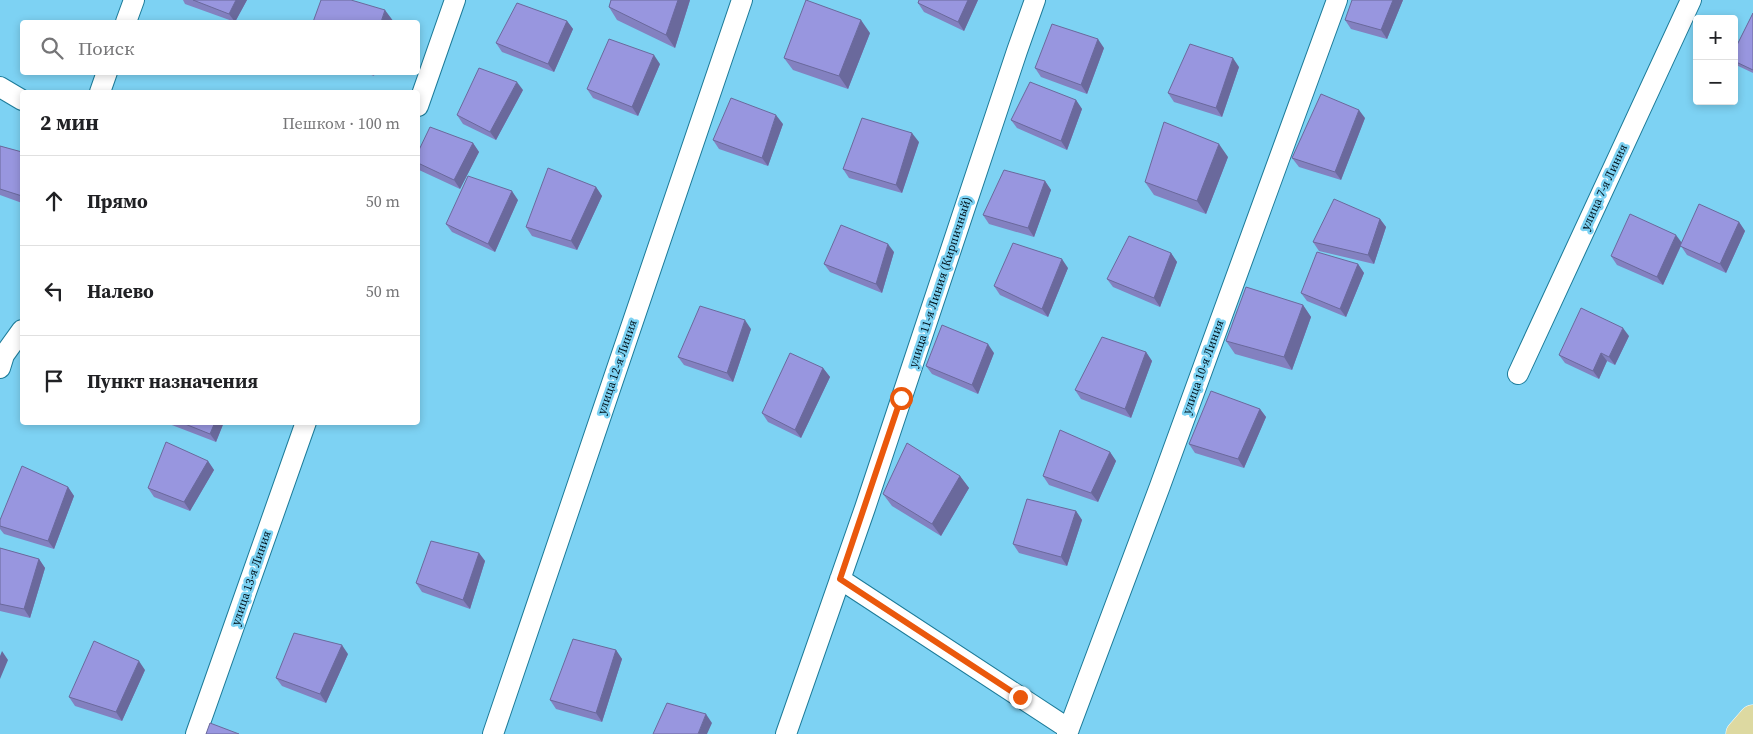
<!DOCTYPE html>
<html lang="ru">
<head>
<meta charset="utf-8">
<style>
	body { margin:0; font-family:"Source Serif 4",serif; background:#f2f2f2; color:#202124 }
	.controls { position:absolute; right:15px; top:15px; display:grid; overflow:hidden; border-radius:5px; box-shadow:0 2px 8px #0003 }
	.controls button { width:45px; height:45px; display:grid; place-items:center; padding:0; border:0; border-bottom:1px solid #e0e0e0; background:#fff; color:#202124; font:25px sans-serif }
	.stop { position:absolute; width:15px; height:15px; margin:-11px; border:4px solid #ea580c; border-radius:50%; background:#fff }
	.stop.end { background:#ea580c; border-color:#fff; box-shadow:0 1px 5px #0008 }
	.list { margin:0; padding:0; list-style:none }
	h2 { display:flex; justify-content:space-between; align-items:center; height:65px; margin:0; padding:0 20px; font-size:21px }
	h2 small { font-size:16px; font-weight:400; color:#757577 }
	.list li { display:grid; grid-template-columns:32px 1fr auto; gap:15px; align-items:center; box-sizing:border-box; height:90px; padding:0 20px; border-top:1px solid #e0e0e0 }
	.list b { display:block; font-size:19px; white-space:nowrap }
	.list em { font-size:16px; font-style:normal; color:#757577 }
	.icon { flex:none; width:28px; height:28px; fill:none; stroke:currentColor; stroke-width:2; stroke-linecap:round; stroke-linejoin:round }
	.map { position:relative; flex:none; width:1753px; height:734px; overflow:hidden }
	.search { position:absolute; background:#fff; box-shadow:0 2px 8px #0003; left:20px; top:20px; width:400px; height:55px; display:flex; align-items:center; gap:12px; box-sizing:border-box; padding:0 18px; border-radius:5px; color:#757577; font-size:19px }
	.panel { position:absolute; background:#fff; box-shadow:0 2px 8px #0003; left:20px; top:90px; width:400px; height:335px; border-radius:5px }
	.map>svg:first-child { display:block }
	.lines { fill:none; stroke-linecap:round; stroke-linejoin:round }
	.minor-casing { stroke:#1c7b99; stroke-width:22 }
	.primary-casing { stroke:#fff; stroke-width:29 }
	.minor { stroke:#fff; stroke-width:20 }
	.primary { stroke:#ddd9a1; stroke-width:28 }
	.wall { fill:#8381c0 }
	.shaded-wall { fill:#6a699c }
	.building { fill:#9896df; stroke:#6a699c }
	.route { stroke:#ea580c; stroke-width:6 }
	.labels { text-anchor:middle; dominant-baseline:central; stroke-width:5; stroke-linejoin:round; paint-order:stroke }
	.street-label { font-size:12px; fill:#00121b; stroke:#7dd2f3 }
</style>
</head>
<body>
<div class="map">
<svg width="1753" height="734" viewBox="0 0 1753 734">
	<rect width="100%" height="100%" fill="#7dd2f3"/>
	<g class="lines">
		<defs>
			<path id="minor" d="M 126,22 L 134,0
				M 0,87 L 22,100
				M 100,92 L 107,72
				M 418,106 L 455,0
				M 0,368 L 4,355 L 22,330
				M 1518,374 L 1691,0
				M 840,579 L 1069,729
				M 196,734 L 306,422
				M 493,734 L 742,0
				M 786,734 L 865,508 L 1017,51 L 1035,0
				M 1067,734 L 1160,486 L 1337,0"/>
			<path id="primary" d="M 1740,734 L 1753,719"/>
		</defs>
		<!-- minor casing -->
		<use href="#minor" class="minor-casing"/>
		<!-- primary casing -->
		<use href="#primary" class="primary-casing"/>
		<!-- minor -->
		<use href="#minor" class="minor"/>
		<!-- primary -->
		<use href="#primary" class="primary"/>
	</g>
	<!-- wall -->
	<path class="wall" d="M 183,0 L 247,0 L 235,22 L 185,4 Z
		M 611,0 L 690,0 L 675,48 L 617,20 L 609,7 Z
		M 919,0 L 978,0 L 964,31 L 924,12 L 918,3 Z
		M 1403,0 L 1387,39 L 1351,29 L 1345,20 Z
		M 1753,13 L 1753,73 L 1734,64 L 1734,51 Z
		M 567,21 L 573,29 L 554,72 L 502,52 L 496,43 Z
		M 870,33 L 848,89 L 793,70 L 784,58 Z
		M 1104,48 L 1087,94 L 1041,77 L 1035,68 Z
		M 660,64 L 638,116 L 593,98 L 587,89 Z
		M 1239,67 L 1222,117 L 1174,102 L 1168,93 Z
		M 363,72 L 375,72 L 374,76 Z
		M 523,90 L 496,140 L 463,124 L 457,115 Z
		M 1076,100 L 1082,109 L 1067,150 L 1017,128 L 1011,120 Z
		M 1365,118 L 1341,180 L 1299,167 L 1292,158 Z
		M 783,124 L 768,166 L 719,149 L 713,140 Z
		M 919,142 L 902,193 L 849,178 L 843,169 Z
		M 473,143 L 479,152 L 460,189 L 419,170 L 418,168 L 418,152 Z
		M 0,146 L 22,152 L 22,203 L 0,195 Z
		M 1228,157 L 1206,214 L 1154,195 L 1145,182 Z
		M 1045,181 L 1051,190 L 1034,237 L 989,224 L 983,215 Z
		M 596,187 L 602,196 L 577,250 L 532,236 L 526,227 Z
		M 518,200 L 495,252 L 452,232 L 446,224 Z
		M 1380,219 L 1386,227 L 1374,264 L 1319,251 L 1313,242 Z
		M 1739,222 L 1745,231 L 1726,273 L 1687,255 L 1681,246 L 1663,285 L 1617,265 L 1611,256 L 1682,243 Z
		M 894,252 L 882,293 L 830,272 L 824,264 Z
		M 1171,253 L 1177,262 L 1160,307 L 1113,287 L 1107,279 Z
		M 1358,264 L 1364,273 L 1346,317 L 1307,301 L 1301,293 Z
		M 1068,268 L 1048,317 L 1000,295 L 994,286 Z
		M 1303,305 L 1311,317 L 1292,370 L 1235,354 L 1226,341 Z
		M 751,329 L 733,382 L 684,365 L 678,357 Z
		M 1629,336 L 1615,365 L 1607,361 L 1599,379 L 1565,363 L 1559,355 Z
		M 1146,352 L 1152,361 L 1131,418 L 1081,399 L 1075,390 Z
		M 994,353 L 978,394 L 932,374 L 926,366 Z
		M 823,368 L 830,377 L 801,438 L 768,422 L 762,413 Z
		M 1260,409 L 1266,417 L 1244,468 L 1195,453 L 1189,444 Z
		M 164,422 L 224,422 L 216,442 Z
		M 1110,452 L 1116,461 L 1098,502 L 1049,485 L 1043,476 Z
		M 208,461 L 214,470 L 190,511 L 154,497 L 148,488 Z
		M 960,476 L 969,488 L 941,536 L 892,506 L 883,494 Z
		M 68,487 L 74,496 L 54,549 L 4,534 L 0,529 L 0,520 Z
		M 1076,511 L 1082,520 L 1067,566 L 1019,553 L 1013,544 Z
		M 0,548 L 39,559 L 45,568 L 30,618 L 0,611 Z
		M 479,553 L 485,561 L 470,609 L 422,592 L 416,583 Z
		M 616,650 L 622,659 L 602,722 L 556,709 L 550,700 Z
		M 348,654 L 326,703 L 282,686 L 276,678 Z
		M 145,670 L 122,721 L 75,706 L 69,697 Z"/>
	<!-- shaded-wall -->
	<path class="shaded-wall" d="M 236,0 L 247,0 L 235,22 L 229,14 Z
		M 678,0 L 690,0 L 675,48 L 666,35 Z
		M 968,0 L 978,0 L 964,31 L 958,22 Z
		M 1393,0 L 1403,0 L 1387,39 L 1381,30 Z
		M 385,10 L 394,22 L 381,22 Z
		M 861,20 L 870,33 L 848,89 L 839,76 Z
		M 567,21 L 573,29 L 554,72 L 548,64 Z
		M 1098,39 L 1104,48 L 1087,94 L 1081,85 Z
		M 654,55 L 660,64 L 638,116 L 632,107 Z
		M 1233,58 L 1239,67 L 1222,117 L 1216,108 Z
		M 517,82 L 523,90 L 496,140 L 490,132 Z
		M 1076,100 L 1082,109 L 1067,150 L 1061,141 Z
		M 1359,110 L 1365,118 L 1341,180 L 1335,172 Z
		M 776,115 L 783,124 L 768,166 L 762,158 Z
		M 912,133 L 919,142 L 902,193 L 896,185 Z
		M 473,143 L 479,152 L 460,189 L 454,180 Z
		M 1219,144 L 1228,157 L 1206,214 L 1197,201 Z
		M 1045,181 L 1051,190 L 1034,237 L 1028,228 Z
		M 596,187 L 602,196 L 577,250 L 571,241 Z
		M 512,191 L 518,200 L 495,252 L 488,244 Z
		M 1380,219 L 1386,227 L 1374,264 L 1368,255 Z
		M 1739,222 L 1745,231 L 1726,273 L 1720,264 Z
		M 1676,235 L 1682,243 L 1663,285 L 1657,277 Z
		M 888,244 L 894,252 L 882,293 L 876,284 Z
		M 1171,253 L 1177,262 L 1160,307 L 1154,298 Z
		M 1062,259 L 1068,268 L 1048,317 L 1042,309 Z
		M 1358,264 L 1364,273 L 1346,317 L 1340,309 Z
		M 1303,305 L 1311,317 L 1292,370 L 1284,357 Z
		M 745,320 L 751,329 L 733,382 L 727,373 Z
		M 1623,328 L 1629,336 L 1615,365 L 1609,357 Z
		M 988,344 L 994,353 L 978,394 L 972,385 Z
		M 1146,352 L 1152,361 L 1131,418 L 1125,409 Z
		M 1601,353 L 1607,361 L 1599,379 L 1593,371 Z
		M 823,368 L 830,377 L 801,438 L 795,430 Z
		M 1260,409 L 1266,417 L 1244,468 L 1238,459 Z
		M 215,422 L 224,422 L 216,442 L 210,434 Z
		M 1110,452 L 1116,461 L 1098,502 L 1091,493 Z
		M 208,461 L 214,470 L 190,511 L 184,502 Z
		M 960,476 L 969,488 L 941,536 L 932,524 Z
		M 68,487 L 74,496 L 54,549 L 48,541 Z
		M 1076,511 L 1082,520 L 1067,566 L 1061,557 Z
		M 479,553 L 485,561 L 470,609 L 463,600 Z
		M 39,559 L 45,568 L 30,618 L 24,609 Z
		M 342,645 L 348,654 L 326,703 L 320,694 Z
		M 616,650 L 622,659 L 602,722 L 596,713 Z
		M 2,651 L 8,660 L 0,679 L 0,656 Z
		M 139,661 L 145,670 L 122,721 L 116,712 Z
		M 706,714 L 712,723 L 707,734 L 698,734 Z"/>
	<!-- building -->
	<path class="building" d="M 193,0 L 236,0 L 229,14 Z
		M 321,0 L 351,0 L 385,10 L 381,22 L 313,22 Z
		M 611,0 L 678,0 L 666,35 L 609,7 Z
		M 806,0 L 861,20 L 839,76 L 784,58 Z
		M 919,0 L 968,0 L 958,22 L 918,3 Z
		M 1352,0 L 1393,0 L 1381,30 L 1345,20 Z
		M 517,3 L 567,21 L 548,64 L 496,43 Z
		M 1753,13 L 1753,70 L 1734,61 L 1734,51 Z
		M 1052,24 L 1098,39 L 1081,85 L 1035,68 Z
		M 609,39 L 654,55 L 632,107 L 587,89 Z
		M 1190,44 L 1233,58 L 1216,108 L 1168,93 Z
		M 479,68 L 517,82 L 490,132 L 457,115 Z
		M 1030,82 L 1076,100 L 1061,141 L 1011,120 Z
		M 1321,94 L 1359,110 L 1335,172 L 1292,158 Z
		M 731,98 L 776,115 L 762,158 L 713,140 Z
		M 862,118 L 912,133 L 896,185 L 843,169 Z
		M 1164,122 L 1219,144 L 1197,201 L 1145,182 Z
		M 430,127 L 473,143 L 454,180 L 418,163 L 418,152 Z
		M 0,146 L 22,152 L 22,196 L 0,189 Z
		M 548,168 L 596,187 L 571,241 L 526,227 Z
		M 1004,170 L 1045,181 L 1028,228 L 983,215 Z
		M 468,176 L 512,191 L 488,244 L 446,224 Z
		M 1334,199 L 1380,219 L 1368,255 L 1313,242 Z
		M 1699,204 L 1739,222 L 1720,264 L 1680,246 Z
		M 1630,214 L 1676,235 L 1657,277 L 1611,256 Z
		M 841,225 L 888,244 L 876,284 L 824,264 Z
		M 1129,236 L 1171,253 L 1154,298 L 1107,279 Z
		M 1013,243 L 1062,259 L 1042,309 L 994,286 Z
		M 1317,252 L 1358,264 L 1340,309 L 1301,293 Z
		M 1246,287 L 1303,305 L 1284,357 L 1226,341 Z
		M 700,306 L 745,320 L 727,373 L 678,357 Z
		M 1581,308 L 1623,328 L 1609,357 L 1601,353 L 1593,371 L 1559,355 Z
		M 942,325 L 988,344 L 972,385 L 926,366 Z
		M 1102,337 L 1146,352 L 1125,409 L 1075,390 Z
		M 790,353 L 823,368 L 795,430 L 762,413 Z
		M 1211,391 L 1260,409 L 1238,459 L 1189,444 Z
		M 180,422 L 215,422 L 210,434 Z
		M 1060,430 L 1110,452 L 1091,493 L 1043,476 Z
		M 166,442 L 208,461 L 184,502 L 148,488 Z
		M 907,443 L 960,476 L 932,524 L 883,494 Z
		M 22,466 L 68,487 L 48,541 L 0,526 L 0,520 Z
		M 1027,499 L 1076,511 L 1061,557 L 1013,544 Z
		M 431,541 L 479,553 L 463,600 L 416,583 Z
		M 0,548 L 39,559 L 24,609 L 0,604 Z
		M 294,633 L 342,645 L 320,694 L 276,678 Z
		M 573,639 L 616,650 L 596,713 L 550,700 Z
		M 94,641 L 139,661 L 116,712 L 69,697 Z
		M 667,703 L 706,714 L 698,734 L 653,734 Z
		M 210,723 L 239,734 L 206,734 Z"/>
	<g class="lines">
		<!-- route -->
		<path class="route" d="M 901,398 L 840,579 L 1020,697"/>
	</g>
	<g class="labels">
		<!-- street labels -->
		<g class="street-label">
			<text transform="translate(1604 187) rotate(-65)">улица 7-я Линия</text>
			<text transform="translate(940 282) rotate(-72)">улица 11-я Линия (Кирпичный)</text>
			<text transform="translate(617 367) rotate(-71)">улица 12-я Линия</text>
			<text transform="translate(1203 367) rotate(-70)">улица 10-я Линия</text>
			<text transform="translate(251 578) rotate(-71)">улица 13-я Линия</text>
		</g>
	</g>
</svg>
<div class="controls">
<button>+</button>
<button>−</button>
</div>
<div class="stop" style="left:901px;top:398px"></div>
<div class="stop end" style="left:1020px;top:697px"></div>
<div class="search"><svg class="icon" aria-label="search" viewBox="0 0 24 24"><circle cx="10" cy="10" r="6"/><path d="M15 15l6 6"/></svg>Поиск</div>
<section class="panel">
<h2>2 мин<small>Пешком · 100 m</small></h2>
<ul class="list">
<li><svg class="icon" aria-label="ahead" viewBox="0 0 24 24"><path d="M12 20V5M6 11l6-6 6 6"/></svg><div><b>Прямо</b></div><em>50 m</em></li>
<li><svg class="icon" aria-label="left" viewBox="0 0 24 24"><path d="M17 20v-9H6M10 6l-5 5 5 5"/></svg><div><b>Налево</b></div><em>50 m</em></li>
<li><svg class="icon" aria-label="arrive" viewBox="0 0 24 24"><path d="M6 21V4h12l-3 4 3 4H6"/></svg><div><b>Пункт назначения</b></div></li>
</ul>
</section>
</div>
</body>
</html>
